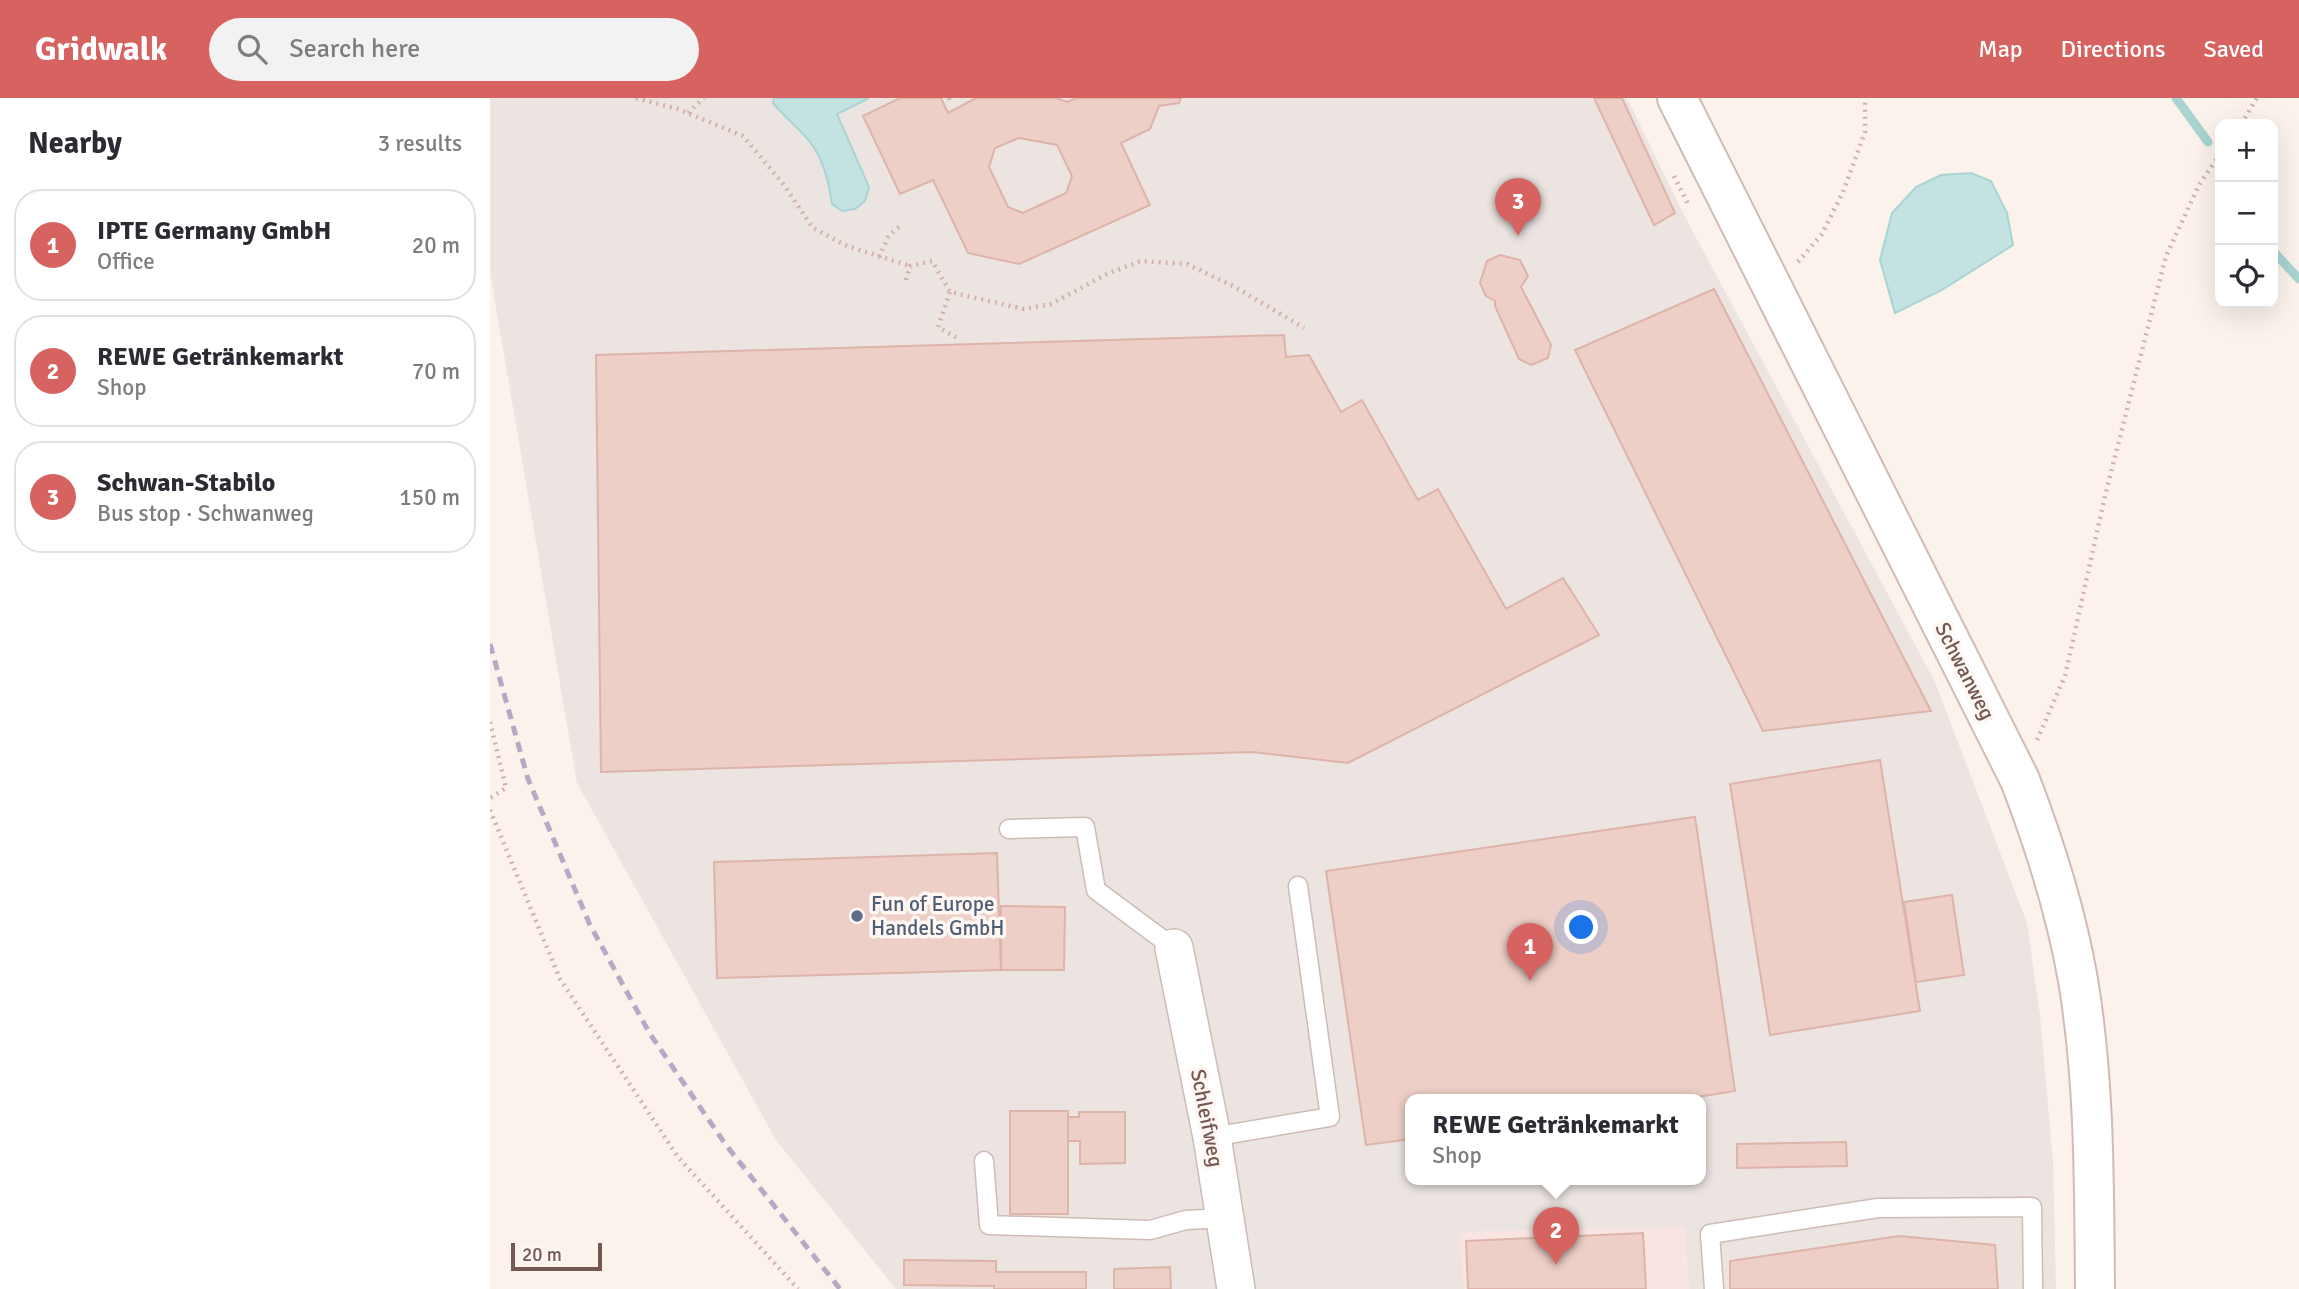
<!DOCTYPE html>
<html lang="en">
<head>
<meta charset="utf-8">
<style>
	body { margin:0; font-family:Signika,sans-serif; background:#f2f2f3; color:#2b2b33 }
	.controls { position:absolute; right:21px; top:21px; display:grid; overflow:hidden; border-radius:14px; box-shadow:0 7px 28px #0002 }
	.controls button { width:63px; height:63px; display:grid; place-items:center; padding:0; border:0; border-bottom:2px solid #e1e1e2; background:#fff; color:#2b2b33; font:35px sans-serif }
	.scale { position:absolute; left:21px; bottom:18px; width:91px; box-sizing:border-box; padding-left:7px; border:4px solid #745751; border-top:0; font-size:19px; line-height:24px; white-space:nowrap; color:#745751; -webkit-text-stroke:5px #fef7f3; paint-order:stroke }
	.you { position:absolute; left:1092px; top:830px; width:24px; height:24px; margin:-18px; border:5px solid #fff; border-radius:50%; background:#1a73e8; box-shadow:0 0 0 10px #1a73e833 }
	.badge { display:grid; place-items:center; width:46px; height:46px; border-radius:50%; background:#d66360; color:#fff; font-size:23px; font-weight:700 }
	.pin { position:absolute; translate:-50% -58px; filter:drop-shadow(0 2px 4px #0008) }
	.pin::after { content:''; position:absolute; top:37px; width:24px; height:21px; background:inherit; clip-path:polygon(0 0,100% 0,50% 100%) }
	.popup { position:absolute; left:915px; top:996px; width:301px; height:91px; box-sizing:border-box; display:grid; place-content:center; border-radius:14px; background:#fff; filter:drop-shadow(0 2px 5px #0005); font-size:23px; white-space:nowrap; color:#7c7c81 }
	.popup b { font-size:26px; color:#2b2b33 }
	.popup::after { content:''; position:absolute; left:50%; top:100%; margin-left:-14px; border:14px solid transparent; border-top-color:#fff }
	.list { margin:0; padding:0; list-style:none }
	h2 { display:flex; justify-content:space-between; align-items:center; height:91px; margin:0; padding:0 28px; font-size:30px }
	h2 small { font-size:23px; font-weight:400; color:#7c7c81 }
	.list li { display:grid; grid-template-columns:46px 1fr auto; gap:21px; align-items:center; box-sizing:border-box; height:112px; margin:0 14px 14px; padding:0 14px; border:2px solid #e1e1e2; border-radius:28px }
	.list b { display:block; font-size:26px; white-space:nowrap }
	.list p { margin:0; font-size:23px; white-space:nowrap; color:#7c7c81 }
	.list em { font-size:23px; font-style:normal; color:#7c7c81 }
	.icon { flex:none; width:38px; height:38px; fill:none; stroke:currentColor; stroke-width:2; stroke-linecap:round; stroke-linejoin:round }
	.map { position:relative; flex:none; width:1809px; height:1191px; overflow:hidden }
	header { display:flex; align-items:center; gap:42px; box-sizing:border-box; height:98px; padding:0 35px; background:#d66360; color:#fff }
	header strong { font-size:33px }
	nav { display:flex; gap:38px; margin-inline-start:auto; font-size:24px }
	.search { width:490px; height:63px; background:#f2f2f3; display:flex; align-items:center; gap:18px; box-sizing:border-box; padding:0 24px; border-radius:38px; color:#7c7c81; font-size:26px }
	main { display:flex }
	aside { flex:1; background:#fff }
	.map>svg:first-child { display:block }
	.commercial { fill:#fae4e2 }
	.industrial { fill:#ebe4e1; fill-rule:evenodd }
	.water { fill:#c2e3e1; stroke:#a9d4d2; stroke-width:2 }
	.lines { fill:none; stroke-linecap:round; stroke-linejoin:round }
	.stream { stroke:#a9d4d2; stroke-width:9 }
	.building { fill:#edcfc7; stroke:#deb3a9; stroke-width:2; fill-rule:evenodd }
	.service-casing { stroke:#cebbb5; stroke-width:21 }
	.minor-casing { stroke:#cebbb5; stroke-width:40 }
	.secondary-casing { stroke:#d1bbb3; stroke-width:42 }
	.path { stroke:#d3b2a9; stroke-width:4.5; stroke-dasharray:2 5; stroke-linecap:butt }
	.service { stroke:#fff; stroke-width:18 }
	.minor { stroke:#fff; stroke-width:37 }
	.secondary { stroke:#fff; stroke-width:38 }
	.rail { stroke:#b4aac5; stroke-width:5; stroke-dasharray:10 7; stroke-linecap:butt }
	.service-dot { fill:#5c6f8a; stroke:#fef7f3; stroke-width:2.5 }
	.labels { text-anchor:middle; dominant-baseline:central; stroke-width:7; stroke-linejoin:round; paint-order:stroke }
	.street-label { font-size:21px; fill:#745751; stroke:#fef7f3 }
	.service-label { font-size:21px; fill:#4e5e75; stroke:#fef7f3; text-anchor:start }
</style>
</head>
<body>
<header>
<strong>Gridwalk</strong>
<div class="search"><svg class="icon" aria-label="search" viewBox="0 0 24 24"><circle cx="10" cy="10" r="6"/><path d="M15 15l6 6"/></svg>Search here</div>
<nav><a>Map</a><a>Directions</a><a>Saved</a></nav>
</header>
<main>
<aside>
<h2>Nearby<small>3 results</small></h2>
<ul class="list">
<li><span class="badge">1</span><div><b>IPTE Germany GmbH</b><p>Office</p></div><em>20 m</em></li>
<li><span class="badge">2</span><div><b>REWE Getränkemarkt</b><p>Shop</p></div><em>70 m</em></li>
<li><span class="badge">3</span><div><b>Schwan-Stabilo</b><p>Bus stop · Schwanweg</p></div><em>150 m</em></li>
</ul>
</aside>
<div class="map">
<svg width="1809" height="1191" viewBox="0 0 1809 1191">
	<rect width="100%" height="100%" fill="#fbf2ec"/>
	<!-- commercial -->
	<path class="commercial" d="M 1194,1129 L 1199,1191 L 974,1191 L 968,1134 Z"/>
	<!-- industrial -->
	<path class="industrial" d="M 0,0 L 1137,0 L 1194,117 L 1445,584 L 1537,825 L 1550,917 L 1563,1064 L 1566,1191 L 1199,1191 L 1194,1129 L 969,1134 L 974,1191 L 406,1191 L 286,1042 L 87,685 L 0,174 ZM 921,1001 L 1211,1001 L 1211,1081 L 921,1081 Z"/>
	<!-- water -->
	<path class="water" d="M 284,0 L 379,0 L 347,16 L 379,89 L 375,103 L 365,111 L 352,113 L 342,106 C 339,83 332,56 315,38 C 305,27 293,17 283,5 Z
		M 1481,75 L 1501,83 L 1517,115 L 1523,147 L 1452,192 L 1405,215 L 1390,162 L 1402,115 L 1426,89 L 1451,77 Z"/>
	<g class="lines">
		<!-- stream -->
		<path class="stream" d="M 1686,0 L 1718,44
			M 1783,153 L 1809,181"/>
	</g>
	<!-- building -->
	<path class="building" d="M 410,0 L 451,0 L 458,15 L 486,0 L 566,0 L 577,4 L 587,0 L 691,0 L 689,5 L 669,8 L 660,31 L 631,45 L 660,107 L 529,166 L 478,155 L 443,82 L 410,96 L 373,18 ZM 529,40 L 567,47 L 582,78 L 576,95 L 533,115 L 518,109 L 499,69 L 505,50 Z
		M 1104,0 L 1132,0 L 1185,115 L 1164,127 Z
		M 1010,157 L 1030,162 L 1038,178 L 1031,189 L 1061,247 L 1058,260 L 1041,267 L 1029,261 L 1005,208 L 1005,203 L 996,198 L 990,185 L 997,163 Z
		M 1224,191 L 1441,613 L 1273,633 L 1085,252 Z
		M 794,237 L 796,259 L 819,257 L 851,314 L 872,302 L 928,402 L 948,391 L 1016,511 L 1073,480 L 1109,537 L 858,665 L 762,654 L 111,674 L 106,257 Z
		M 1390,662 L 1430,913 L 1280,937 L 1240,686 Z
		M 1205,719 L 1245,993 L 1195,1001 L 921,1001 L 921,1041 L 876,1047 L 836,773 Z
		M 507,755 L 511,872 L 227,880 L 224,764 Z
		M 1462,797 L 1474,877 L 1426,884 L 1414,804 Z
		M 511,808 L 575,809 L 574,872 L 511,872 Z
		M 520,1013 L 578,1013 L 578,1116 L 520,1116 Z
		M 589,1014 L 635,1014 L 635,1065 L 590,1066 L 590,1043 L 578,1043 L 578,1019 L 589,1019 Z
		M 1356,1044 L 1357,1068 L 1247,1070 L 1247,1046 Z
		M 1153,1135 L 1156,1191 L 978,1191 L 976,1143 Z
		M 1409,1138 L 1505,1147 L 1508,1191 L 1240,1191 L 1240,1163 Z
		M 414,1162 L 506,1163 L 506,1174 L 596,1174 L 596,1191 L 504,1191 L 504,1188 L 414,1187 Z
		M 680,1169 L 681,1191 L 624,1191 L 624,1171 Z"/>
	<g class="lines">
		<defs>
			<path id="service" d="M 519,731 L 595,729 L 606,792 L 684,850
				M 722,1039 L 840,1019 L 808,788
				M 494,1063 L 499,1127 L 660,1132 L 696,1122 L 735,1120
				M 1224,1191 L 1220,1136 L 1388,1110 L 1542,1109 L 1543,1191"/>
			<path id="minor" d="M 684,850 L 722,1039 L 746,1191"/>
			<path id="secondary" d="M 1187,0 L 1530,682 C 1555,747 1576,813 1588,882 C 1605,984 1604,1088 1605,1191"/>
		</defs>
		<!-- service casing -->
		<use href="#service" class="service-casing"/>
		<!-- minor casing -->
		<use href="#minor" class="minor-casing"/>
		<!-- secondary casing -->
		<use href="#secondary" class="secondary-casing"/>
		<!-- path -->
		<path class="path" d="M 146,0 L 188,11 L 253,38 L 294,87 L 323,130 L 357,148 L 420,168
			M 459,0 L 461,6
			M 198,15 L 214,0
			M 1751,26 L 1767,0
			M 1184,78 L 1199,108
			M 389,159 L 399,137 L 413,126
			M 1308,164 L 1332,136 L 1353,94 L 1375,34 L 1375,0
			M 416,182 L 420,168 L 442,163 L 460,194 L 534,211 L 561,206 L 619,175 L 651,163 L 697,166 L 745,189 L 814,230
			M 460,194 L 448,229 L 467,240
			M 0,624 L 16,690 L 0,700
			M 1547,642 L 1575,578 L 1615,398 L 1676,158 L 1709,87 L 1730,56
			M 0,712 L 70,881 L 188,1059 L 308,1191"/>
		<!-- service -->
		<use href="#service" class="service"/>
		<!-- minor -->
		<use href="#minor" class="minor"/>
		<!-- secondary -->
		<use href="#secondary" class="secondary"/>
		<!-- rail -->
		<path class="rail" d="M 0,546 L 38,681 L 100,827 L 160,936 L 236,1047 L 350,1191"/>
	</g>
	<!-- markers -->
	<circle class="service-dot" cx="367" cy="818" r="7"/>
	<g class="labels">
		<!-- street labels -->
		<g class="street-label">
			<text transform="translate(1475 573) rotate(63)">Schwanweg</text>
			<text transform="translate(717 1020) rotate(79)">Schleifweg</text>
		</g>
		<!-- service labels -->
		<g class="service-label">
			<text x="381" y="806">Fun of Europe<tspan x="381" dy="24">Handels GmbH</tspan></text>
		</g>
	</g>
</svg>
<div class="controls">
<button>+</button>
<button>−</button>
<button><svg class="icon" aria-label="locate" viewBox="0 0 24 24"><circle cx="12" cy="12" r="6"/><path d="M12 2v4M12 18v4M2 12h4M18 12h4"/></svg></button>
</div>
<div class="scale">20 m</div>
<div class="you"></div>
<div class="pin badge" style="left:1040px;top:883px">1</div>
<div class="pin badge" style="left:1066px;top:1167px">2</div>
<div class="popup"><b>REWE Getränkemarkt</b>Shop</div>
<div class="pin badge" style="left:1028px;top:138px">3</div>
</div>
</main>
</body>
</html>
